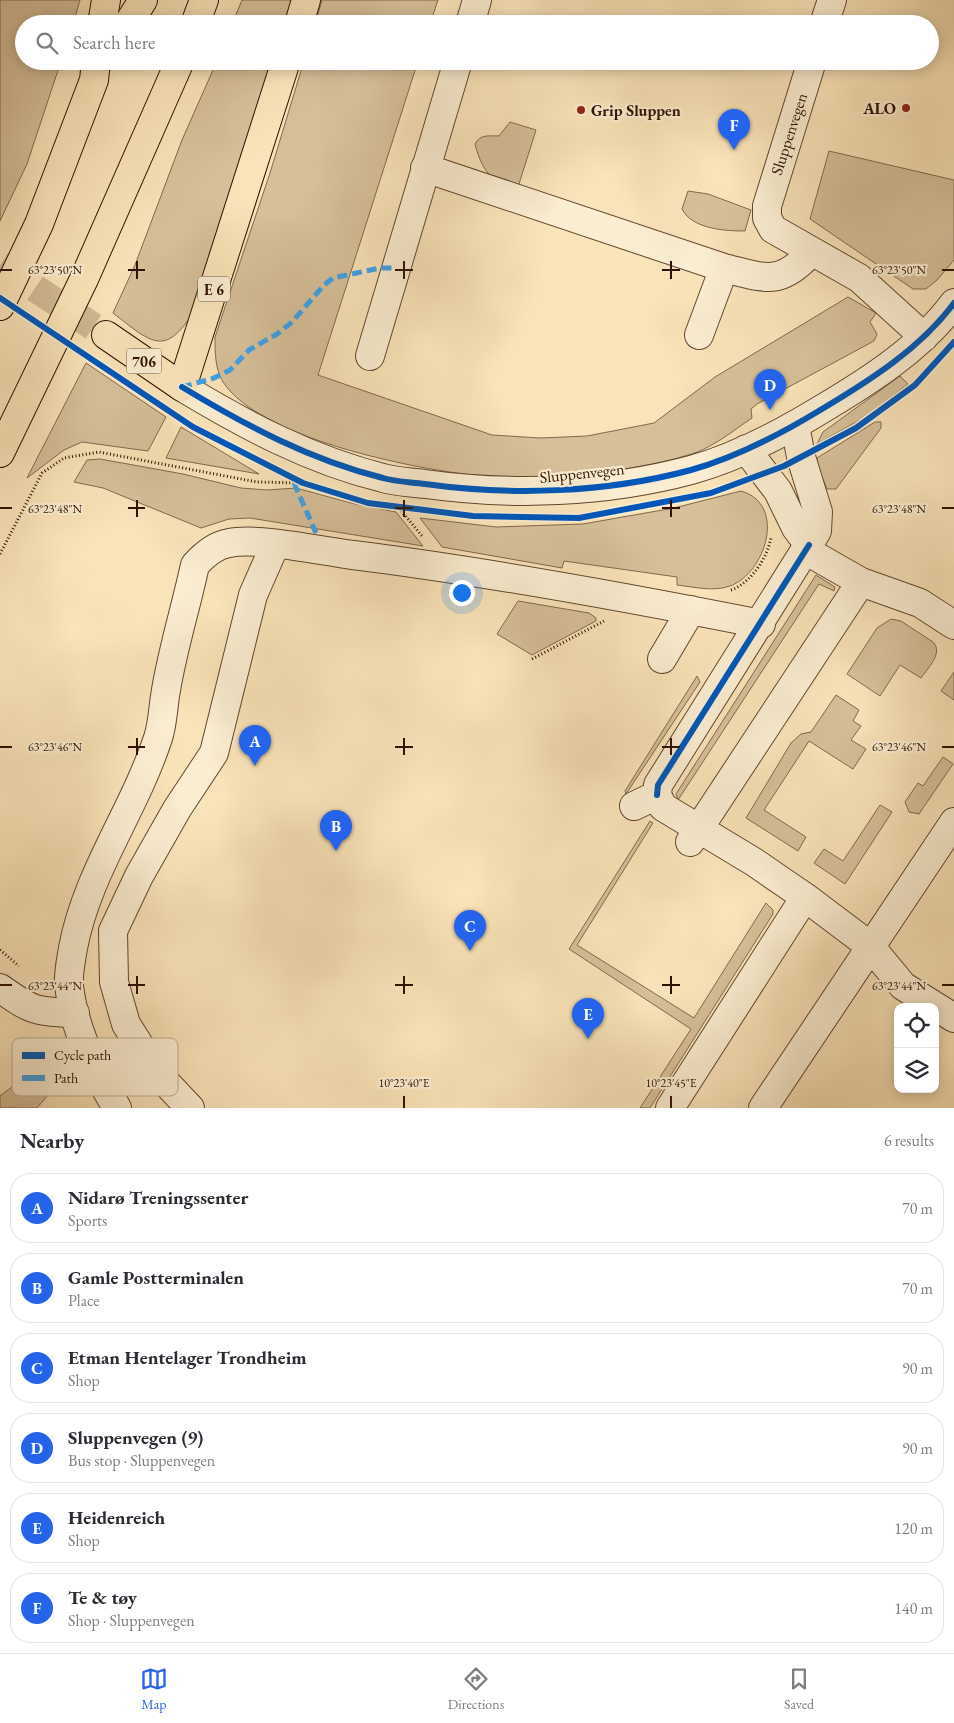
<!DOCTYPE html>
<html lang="en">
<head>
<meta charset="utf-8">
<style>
	body { margin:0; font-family:"EB Garamond",serif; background:#f7f7f7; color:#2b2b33 }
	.controls { position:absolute; right:15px; bottom:15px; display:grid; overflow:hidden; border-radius:10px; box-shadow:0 2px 12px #0003 }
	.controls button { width:45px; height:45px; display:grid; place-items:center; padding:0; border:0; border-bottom:1px solid #e1e1e2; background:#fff; color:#2b2b33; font:25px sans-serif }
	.you { position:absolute; left:461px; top:592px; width:18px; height:18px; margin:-12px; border:4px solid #fff; border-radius:50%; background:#1a73e8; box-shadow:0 0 0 8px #1a73e833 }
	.badge { display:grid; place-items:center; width:32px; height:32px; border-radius:50%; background:#2563eb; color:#fff; font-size:16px; font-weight:700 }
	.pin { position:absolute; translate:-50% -41px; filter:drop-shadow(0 1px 2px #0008) }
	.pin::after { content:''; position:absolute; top:26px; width:18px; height:15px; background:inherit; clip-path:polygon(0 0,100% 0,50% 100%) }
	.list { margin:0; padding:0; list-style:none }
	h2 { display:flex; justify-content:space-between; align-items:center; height:65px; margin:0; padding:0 20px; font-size:21px }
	h2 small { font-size:16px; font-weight:400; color:#7c7c81 }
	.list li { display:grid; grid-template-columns:32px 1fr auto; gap:15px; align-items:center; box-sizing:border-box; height:70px; margin:0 10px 10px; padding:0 10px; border:1px solid #e1e1e2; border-radius:20px }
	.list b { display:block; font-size:19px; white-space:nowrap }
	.list p { margin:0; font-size:16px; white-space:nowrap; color:#7c7c81 }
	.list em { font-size:16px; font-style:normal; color:#7c7c81 }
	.icon { flex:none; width:28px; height:28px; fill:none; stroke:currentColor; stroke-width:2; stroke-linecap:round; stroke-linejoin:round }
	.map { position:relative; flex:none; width:954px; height:1108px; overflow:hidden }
	.search { position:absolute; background:#fff; box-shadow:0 2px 12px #0003; left:15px; right:15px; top:15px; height:55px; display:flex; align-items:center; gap:12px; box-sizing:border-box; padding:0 18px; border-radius:28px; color:#7c7c81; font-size:19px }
	.sheet { height:545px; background:#fff }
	nav { display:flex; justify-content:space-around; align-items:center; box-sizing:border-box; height:70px; border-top:1px solid #e1e1e2; background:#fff; font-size:14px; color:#7c7c81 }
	nav a { display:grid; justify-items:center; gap:2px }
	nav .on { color:#2563eb }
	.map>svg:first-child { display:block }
	.green { fill:#d6bf99; stroke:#82684c }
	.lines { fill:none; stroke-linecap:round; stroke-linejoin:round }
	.highway-tunnel { stroke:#d0b993; stroke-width:28; stroke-dasharray:28 14; stroke-linecap:butt }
	.minor-casing { stroke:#61462e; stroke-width:30 }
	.major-casing { stroke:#2e1100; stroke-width:30 }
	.highway-casing { stroke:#2e1100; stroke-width:30 }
	.path { stroke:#2e1100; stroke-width:3; stroke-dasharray:1 2.5; stroke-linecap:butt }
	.minor { stroke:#fbedd1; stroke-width:28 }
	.major { stroke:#f9e3b8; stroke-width:28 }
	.highway { stroke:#f9e3b8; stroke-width:28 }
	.quiet { stroke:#3ea1e9; stroke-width:5; stroke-dasharray:10 5; stroke-linecap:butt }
	.cycleway-casing { stroke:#fbedd1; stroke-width:9 }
	.cycleway { stroke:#0057b8; stroke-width:6 }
	.ticks { fill:none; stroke:#2e1100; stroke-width:2 }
	.poi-dot { fill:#8f2418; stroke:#fbedd1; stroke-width:2 }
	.labels { text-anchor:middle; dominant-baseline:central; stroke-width:4.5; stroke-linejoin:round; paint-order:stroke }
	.shield { fill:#fbedd1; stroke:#6c533f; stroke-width:1 }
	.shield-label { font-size:15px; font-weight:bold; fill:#2e1100 }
	.poi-label { font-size:16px; font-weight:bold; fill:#2e1100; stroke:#fbedd1; text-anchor:end }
	.street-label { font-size:16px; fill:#2e1100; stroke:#fbedd1 }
	.key { fill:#fbedd1; stroke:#beab92; stroke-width:1 }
	.key-label { font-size:14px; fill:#2e1100 }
	.ticks-label { font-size:12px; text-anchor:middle; fill:#2e1100; stroke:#fbedd1; stroke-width:4.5; stroke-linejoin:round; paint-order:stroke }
</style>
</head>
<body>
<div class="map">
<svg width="954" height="1108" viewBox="0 0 954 1108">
	<rect width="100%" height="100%" fill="#f9e3b8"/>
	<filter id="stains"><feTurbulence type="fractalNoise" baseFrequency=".004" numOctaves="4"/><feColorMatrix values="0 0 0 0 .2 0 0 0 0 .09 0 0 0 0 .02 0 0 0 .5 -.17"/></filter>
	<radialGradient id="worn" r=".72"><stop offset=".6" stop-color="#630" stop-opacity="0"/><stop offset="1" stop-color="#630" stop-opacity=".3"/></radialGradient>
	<!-- green -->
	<path class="green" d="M 0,0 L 80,0 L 73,24 L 24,24 L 24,61 L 61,61 L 27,164 L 0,221 Z
		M 242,0 L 294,0 L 286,24 L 232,24 Z
		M 322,0 L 438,0 L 430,24 L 315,24 Z
		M 217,61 L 274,61 L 197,306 C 166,359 153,344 113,313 L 135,265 L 182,140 Z
		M 304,61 L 418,61 L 318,375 L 492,435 L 540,438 L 587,436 L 654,423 L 715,377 L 848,297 L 876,313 L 870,322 L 877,334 L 874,341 L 757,404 L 751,409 L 752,418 C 738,427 724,439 708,447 C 688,459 623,470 598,473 C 557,478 514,480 473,475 C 409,468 260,438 223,382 C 215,369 215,352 215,337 L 270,173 Z
		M 510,122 L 536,130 L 519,184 L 515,189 C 489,180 482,170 475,144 C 480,134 489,136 499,136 Z
		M 829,151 L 954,180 L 954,260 L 937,280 L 926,289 L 913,289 L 810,219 Z
		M 688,191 L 708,194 L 751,210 L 745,231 C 725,231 692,229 682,209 Z
		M 86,363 L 166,417 L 148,451 L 82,442 L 64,450 L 27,478 Z
		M 900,376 L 908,384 L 867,416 L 817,444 L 823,432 Z
		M 875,422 L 881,422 L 881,428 L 836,489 L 827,489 L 816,462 L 817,458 Z
		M 181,427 L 259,474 L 166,458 Z
		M 100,459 L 183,474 L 241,488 L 267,490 L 296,488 L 351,503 L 396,512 L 423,546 L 250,518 L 229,519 L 201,528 L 103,488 L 74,482 L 87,460 Z
		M 741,491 C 787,504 766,573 730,586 C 714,592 694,587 677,585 L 677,577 L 564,561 L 562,568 L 442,547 L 420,518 L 496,527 L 583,524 L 674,508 Z
		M 816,575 L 835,587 L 834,591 L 819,584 L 678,800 L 676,794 Z
		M 518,601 L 589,613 L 596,618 L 596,621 L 532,655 L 497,634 Z
		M 891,619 L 901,621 L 933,642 C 944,653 927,669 921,678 L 900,665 L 880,696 L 847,674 L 877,628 Z
		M 954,672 L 954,700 L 941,691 Z
		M 697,676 L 700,682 L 626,794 L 625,791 Z
		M 836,695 L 859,710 L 853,721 L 861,726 L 851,740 L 866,749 L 853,769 L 809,741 L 764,810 L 806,837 L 798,851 L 746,818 L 791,743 L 801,734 L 811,732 Z
		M 943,757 L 953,764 L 919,814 L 909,812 L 905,802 L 918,783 L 923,786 Z
		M 880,805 L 892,812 L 845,884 L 814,863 L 824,849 L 843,861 Z
		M 650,821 L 653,823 L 577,945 L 694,1018 L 766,903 L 773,910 L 773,914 L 650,1108 L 640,1108 L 691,1029 L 569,949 Z
		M 29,1074 L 48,1095 L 37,1108 L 0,1108 L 0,1096 Z"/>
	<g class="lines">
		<!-- highway-tunnel -->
		<path class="highway-tunnel" d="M 0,265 L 106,335"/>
		<defs>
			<path id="minor" d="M 470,24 L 477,0
				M 824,24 L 832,0
				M 812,61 L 767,206 L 767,218 L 773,229 L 859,278 L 924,337
				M 425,168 L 724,268 C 765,278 780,287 811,252
				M 699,335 L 724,268
				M 370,356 L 458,61
				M 182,387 C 245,425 310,460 383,478 C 396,482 411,482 425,484 C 512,496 605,493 691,470 C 738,457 781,434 822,409 C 869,381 921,348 954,303
				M 795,425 L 801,457 L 818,512 L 817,531 L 658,785 L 657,795 L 663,807 L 754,862 L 805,897 L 870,946 L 903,986 L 954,1018
				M 746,449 L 778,491 L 796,528 L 809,545
				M 805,550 L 861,582 L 920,603 L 954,625
				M 662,659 L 691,610
				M 634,806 L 657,795
				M 690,842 L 861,582
				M 0,988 C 32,1011 36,1012 75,1013
				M 117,1108 C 95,1072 74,1029 69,986 C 68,973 71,961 73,948 C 87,873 134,811 158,738 C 163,723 163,706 166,690 C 173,648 186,607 195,565 C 204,555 216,545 229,543 C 259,537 321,551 353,555 C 490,572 625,597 761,624
				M 190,1108 L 157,1073 L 126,1024 L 114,982 L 113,931 L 139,876 L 177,809 L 214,753 L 253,595 L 275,545
				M 670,1108 L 805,897
				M 763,1108 L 954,822"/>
			<path id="major" d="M 128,24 L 143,0"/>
			<path id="highway" d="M 102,24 L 106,0
				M 195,24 L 204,0
				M 299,24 L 306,0
				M 0,306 L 39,224 L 94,80 L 96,61
				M 106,335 L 182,387 L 286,61
				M 0,453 L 84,279 L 180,61"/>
		</defs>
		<!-- minor casing -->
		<use href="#minor" class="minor-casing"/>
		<!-- major casing -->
		<use href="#major" class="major-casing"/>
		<!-- highway casing -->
		<use href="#highway" class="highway-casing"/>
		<!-- path -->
		<path class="path" d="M 399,508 L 422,536
			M 0,554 L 42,473 L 64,458 L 99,452 L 257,482 L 303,483
			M 731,590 C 751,583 768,557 771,537
			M 532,659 L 604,621
			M 0,950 L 19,966"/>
		<!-- minor -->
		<use href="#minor" class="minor"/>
		<!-- major -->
		<use href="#major" class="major"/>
		<!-- highway -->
		<use href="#highway" class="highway"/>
		<!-- quiet -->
		<path class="quiet" d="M 182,387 L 214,378 L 230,370 L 249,350 L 277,334 L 292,322 L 324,285 L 333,278 L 380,268 L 396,268
			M 294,483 L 316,533"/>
		<defs>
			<path id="cycleway" d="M 0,298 L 193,427 L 303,483 L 368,503 L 473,516 L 579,518 L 711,493 L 784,466 L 856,428 L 915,385 L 954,342
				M 182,387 C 245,425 310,460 383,478 C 396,482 411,482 425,484 C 512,496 605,493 691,470 C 738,457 781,434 822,409 C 869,381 921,348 954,303
				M 657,795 L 658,785 L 809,545"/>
		</defs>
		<!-- cycleway casing -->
		<use href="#cycleway" class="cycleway-casing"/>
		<!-- cycleway -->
		<use href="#cycleway" class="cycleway"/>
	</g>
	<!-- ticks -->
	<path class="ticks" d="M 137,261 L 137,279M 404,261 L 404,279M 671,261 L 671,279M 0,270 L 12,270M 128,270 L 145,270M 395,270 L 413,270M 662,270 L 680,270M 942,270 L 954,270M 137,500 L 137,517M 404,500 L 404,517M 671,500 L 671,517M 0,508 L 12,508M 128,508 L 145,508M 395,508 L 413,508M 662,508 L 680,508M 942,508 L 954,508M 137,738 L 137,755M 404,738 L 404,755M 671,738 L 671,755M 0,747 L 12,747M 128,747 L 145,747M 395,747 L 413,747M 662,747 L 680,747M 942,747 L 954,747M 137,976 L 137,994M 404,976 L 404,994M 671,976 L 671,994M 0,985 L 12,985M 128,985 L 145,985M 395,985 L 413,985M 662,985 L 680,985M 942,985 L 954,985M 404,1096 L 404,1108M 671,1096 L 671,1108"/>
	<!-- markers -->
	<g class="poi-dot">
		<circle cx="906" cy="108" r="5"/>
		<circle cx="581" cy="110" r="5"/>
	</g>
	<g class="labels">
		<!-- shield labels -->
		<g class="shield">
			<rect x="198" y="276.5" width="32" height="25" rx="4"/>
			<rect x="126.5" y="348.5" width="35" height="25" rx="4"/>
		</g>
		<g class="shield-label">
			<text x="214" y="289">E 6</text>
			<text x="144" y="361">706</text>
		</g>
		<!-- poi labels -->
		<g class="poi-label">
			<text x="896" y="108">ALO</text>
			<text x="591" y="110" text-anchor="start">Grip Sluppen</text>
		</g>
		<!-- street labels -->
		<g class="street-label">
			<text transform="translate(789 134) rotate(-72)">Sluppenvegen</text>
			<text transform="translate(582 473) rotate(-6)">Sluppenvegen</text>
		</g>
	</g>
	<!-- legend -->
	<rect x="12" y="1038" width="166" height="58" rx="8" class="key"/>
	<rect x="22" y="1052" width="23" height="7" fill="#0057b8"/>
	<rect x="22" y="1075" width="23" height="6" fill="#3ea1e9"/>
	<g class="key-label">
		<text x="54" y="1060">Cycle path</text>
		<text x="54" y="1083">Path</text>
	</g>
	<g class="ticks-label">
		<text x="55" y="274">63°23'50"N</text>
		<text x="899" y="274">63°23'50"N</text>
		<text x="55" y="513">63°23'48"N</text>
		<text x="899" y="513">63°23'48"N</text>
		<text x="55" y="751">63°23'46"N</text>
		<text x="899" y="751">63°23'46"N</text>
		<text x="55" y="990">63°23'44"N</text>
		<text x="899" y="990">63°23'44"N</text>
		<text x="404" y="1087">10°23'40"E</text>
		<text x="671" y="1087">10°23'45"E</text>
	</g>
	<rect width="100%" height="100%" filter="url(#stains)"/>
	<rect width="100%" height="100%" fill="url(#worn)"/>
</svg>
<div class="controls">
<button><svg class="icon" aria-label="locate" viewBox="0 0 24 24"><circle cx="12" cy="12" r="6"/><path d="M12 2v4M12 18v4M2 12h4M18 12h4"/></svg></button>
<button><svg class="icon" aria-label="layers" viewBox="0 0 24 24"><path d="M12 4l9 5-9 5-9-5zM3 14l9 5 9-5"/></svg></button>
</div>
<div class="you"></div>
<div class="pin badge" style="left:255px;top:766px">A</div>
<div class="pin badge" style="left:336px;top:851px">B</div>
<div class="pin badge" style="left:470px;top:951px">C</div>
<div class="pin badge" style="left:770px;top:410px">D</div>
<div class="pin badge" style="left:588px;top:1039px">E</div>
<div class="pin badge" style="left:734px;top:150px">F</div>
<div class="search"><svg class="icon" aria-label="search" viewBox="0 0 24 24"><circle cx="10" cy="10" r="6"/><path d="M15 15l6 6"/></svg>Search here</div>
</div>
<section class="sheet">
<h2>Nearby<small>6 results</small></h2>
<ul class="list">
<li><span class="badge">A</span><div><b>Nidarø Treningssenter</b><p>Sports</p></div><em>70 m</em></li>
<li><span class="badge">B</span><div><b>Gamle Postterminalen</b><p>Place</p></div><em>70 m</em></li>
<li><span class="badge">C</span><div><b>Etman Hentelager Trondheim</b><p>Shop</p></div><em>90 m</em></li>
<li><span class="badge">D</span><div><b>Sluppenvegen (9)</b><p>Bus stop · Sluppenvegen</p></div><em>90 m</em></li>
<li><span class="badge">E</span><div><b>Heidenreich</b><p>Shop</p></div><em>120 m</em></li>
<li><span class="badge">F</span><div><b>Te &amp; tøy</b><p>Shop · Sluppenvegen</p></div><em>140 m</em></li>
</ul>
</section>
<nav>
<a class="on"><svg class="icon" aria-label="map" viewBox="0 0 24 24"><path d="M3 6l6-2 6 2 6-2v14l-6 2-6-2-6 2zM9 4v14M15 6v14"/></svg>Map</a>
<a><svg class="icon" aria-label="directions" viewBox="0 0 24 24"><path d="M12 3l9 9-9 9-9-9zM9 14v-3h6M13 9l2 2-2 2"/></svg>Directions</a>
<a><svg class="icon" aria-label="saved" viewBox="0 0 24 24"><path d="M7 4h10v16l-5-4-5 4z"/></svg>Saved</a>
</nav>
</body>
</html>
